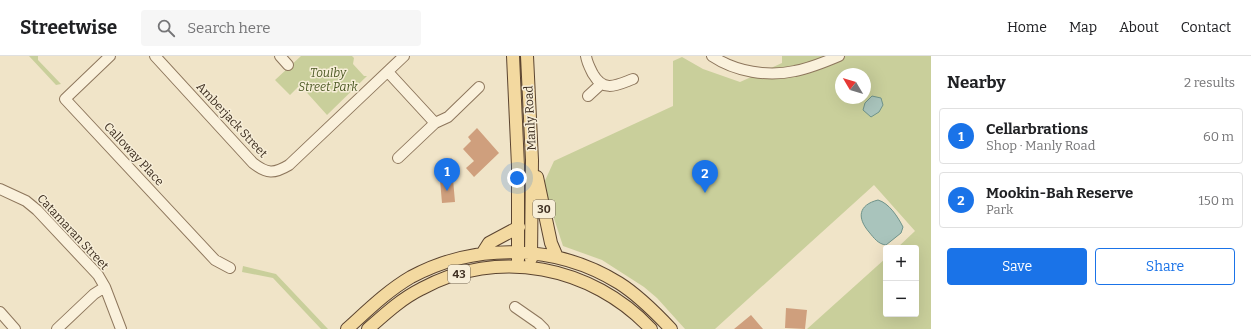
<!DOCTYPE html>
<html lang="en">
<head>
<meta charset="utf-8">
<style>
	body { margin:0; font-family:Bitter,serif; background:#f6f6f6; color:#202124 }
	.controls { position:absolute; right:12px; bottom:12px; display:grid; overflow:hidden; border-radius:4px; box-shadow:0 4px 16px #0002 }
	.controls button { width:36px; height:36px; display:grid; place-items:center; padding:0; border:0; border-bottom:1px solid #e0e0e0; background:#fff; color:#202124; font:20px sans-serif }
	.compass { position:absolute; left:835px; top:12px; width:36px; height:36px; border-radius:50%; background:#fff; box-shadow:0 4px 16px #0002; rotate:308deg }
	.you { position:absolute; left:517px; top:122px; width:14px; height:14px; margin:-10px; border:3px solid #fff; border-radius:50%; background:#1a73e8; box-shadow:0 0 0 6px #1a73e833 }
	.badge { display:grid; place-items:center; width:26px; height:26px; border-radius:50%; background:#1a73e8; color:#fff; font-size:13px; font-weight:700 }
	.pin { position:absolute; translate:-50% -33px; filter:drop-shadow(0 1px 2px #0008) }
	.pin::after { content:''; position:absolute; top:21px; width:14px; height:12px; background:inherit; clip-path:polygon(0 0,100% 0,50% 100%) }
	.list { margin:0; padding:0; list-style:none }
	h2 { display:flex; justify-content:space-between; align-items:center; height:52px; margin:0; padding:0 16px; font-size:17px }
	h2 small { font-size:13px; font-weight:400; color:#757577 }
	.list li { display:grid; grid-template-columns:26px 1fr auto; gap:12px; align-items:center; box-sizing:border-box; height:56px; margin:0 8px 8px; padding:0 8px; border:1px solid #e0e0e0; border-radius:4px }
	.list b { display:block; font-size:15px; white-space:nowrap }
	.list p { margin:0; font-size:13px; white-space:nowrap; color:#757577 }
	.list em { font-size:13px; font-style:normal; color:#757577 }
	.actions { display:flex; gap:8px; padding:12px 16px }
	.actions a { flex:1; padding:9px 0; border:1px solid #1a73e8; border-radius:4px; text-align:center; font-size:14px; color:#1a73e8 }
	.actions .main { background:#1a73e8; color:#fff }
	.icon { flex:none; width:22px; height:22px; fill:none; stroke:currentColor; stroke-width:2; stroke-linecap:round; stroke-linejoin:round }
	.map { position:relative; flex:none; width:931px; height:273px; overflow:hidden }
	header { display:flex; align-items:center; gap:24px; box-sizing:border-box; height:56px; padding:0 20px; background:#fff; border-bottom:1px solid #e0e0e0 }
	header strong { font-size:19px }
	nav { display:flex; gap:22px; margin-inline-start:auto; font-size:14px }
	.search { width:280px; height:36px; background:#f6f6f6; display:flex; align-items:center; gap:10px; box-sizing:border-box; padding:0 14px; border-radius:4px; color:#757577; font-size:15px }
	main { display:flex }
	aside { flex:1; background:#fff }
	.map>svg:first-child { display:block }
	.green { fill:#c9cf9b; fill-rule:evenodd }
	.water { fill:#a9c4bc; stroke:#6f938a }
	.building { fill:#cf9f7d }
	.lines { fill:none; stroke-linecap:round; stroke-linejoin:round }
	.minor-casing { stroke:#8d765c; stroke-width:12 }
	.major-casing { stroke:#5b4430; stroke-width:14 }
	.minor { stroke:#faf1dc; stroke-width:10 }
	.major { stroke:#f3d9a0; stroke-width:12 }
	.labels { text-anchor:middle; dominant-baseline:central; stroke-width:3; stroke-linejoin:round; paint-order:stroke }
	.shield { fill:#f7eed8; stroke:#756857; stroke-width:1 }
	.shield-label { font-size:11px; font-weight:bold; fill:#3d2e20 }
	.park-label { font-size:12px; font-style:italic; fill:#4d5a26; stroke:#f7eed8 }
	.street-label { font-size:12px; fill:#3d2e20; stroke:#f7eed8 }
</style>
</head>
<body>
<header>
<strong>Streetwise</strong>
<div class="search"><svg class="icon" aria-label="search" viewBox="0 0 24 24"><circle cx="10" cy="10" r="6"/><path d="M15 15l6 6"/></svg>Search here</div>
<nav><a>Home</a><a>Map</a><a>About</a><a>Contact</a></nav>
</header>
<main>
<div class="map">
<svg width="931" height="273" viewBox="0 0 931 273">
	<rect width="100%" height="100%" fill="#f0e4c8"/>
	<!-- green -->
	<path class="green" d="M 29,0 L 38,0 L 38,4 L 61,28 L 56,29 Z
		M 301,0 L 352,0 L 354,2 L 353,8 L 364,20 L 367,20 L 327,59 L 300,29 L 290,39 L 275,24 Z
		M 782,0 L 931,0 L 931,273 L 807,273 L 886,202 L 886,258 L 916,258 L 916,192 L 897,192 L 915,175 L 874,129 L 715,273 L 685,273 L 657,242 L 644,231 L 602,204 L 563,190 L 543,129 L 554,105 L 673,50 L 673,5 L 682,1 L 703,13 L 740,26 L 782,7 ZM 841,18 L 865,18 L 865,42 L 841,42 Z
		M 243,210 L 276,218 L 328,273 L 321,273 L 273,222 L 242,216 Z"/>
	<!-- water -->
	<path class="water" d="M 872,40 L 881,42 L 883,49 L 879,56 L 871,61 L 863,54 L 865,47 Z
		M 878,144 C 889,147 898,161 903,171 L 901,177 L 886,189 C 878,188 874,182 869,176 C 857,162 858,149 878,144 Z"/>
	<!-- building -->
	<path class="building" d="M 477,72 L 499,97 L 474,121 L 466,112 L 474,105 L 463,93 L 471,85 L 468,81 Z
		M 451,102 L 456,107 L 446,116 L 442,111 Z
		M 453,123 L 455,146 L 442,147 L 440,124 Z
		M 786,252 L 807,254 L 805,273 L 785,272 Z
		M 751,259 L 763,273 L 734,273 Z"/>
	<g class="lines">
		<defs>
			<path id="minor" d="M 110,0 L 65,43 L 215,204 L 230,212
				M 155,0 L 253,107 C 267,118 274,118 289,109 L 404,0
				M 280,0 L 288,9
				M 586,0 C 587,7 590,12 593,18 C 604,37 617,29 633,23
				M 712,0 C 736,16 768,21 795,15 C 811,12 825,6 839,0
				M 388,16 L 435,67
				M 588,40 L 601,28
				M 398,102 L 435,67 L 448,61 L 479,31
				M 0,133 L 26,145 L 37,154 L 98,219 L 105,231 L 121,273
				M 515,251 L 538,267 L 544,273
				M 0,256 L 15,273
				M 57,273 L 94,238 L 105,231"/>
			<path id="major" d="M 513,0 L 518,110 L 518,204
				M 527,0 L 532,104 L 531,203
				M 537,121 L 551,187 L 557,201
				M 482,198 L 489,187 L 519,171
				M 347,273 C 367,255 387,235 411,221 C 476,186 556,188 619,227 C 638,239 655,256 671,273
				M 368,273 C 385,258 401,243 421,233 C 498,191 592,210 651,273"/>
		</defs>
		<!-- minor casing -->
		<use href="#minor" class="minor-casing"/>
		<!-- major casing -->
		<use href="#major" class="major-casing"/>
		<!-- minor -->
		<use href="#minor" class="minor"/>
		<!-- major -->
		<use href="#major" class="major"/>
	</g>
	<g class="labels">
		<!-- shield labels -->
		<g class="shield">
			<rect x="533" y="144" width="22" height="18" rx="3"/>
			<rect x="448" y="209" width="22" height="18" rx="3"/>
		</g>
		<g class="shield-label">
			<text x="544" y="153">30</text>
			<text x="459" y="218">43</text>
		</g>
		<!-- park labels -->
		<g class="park-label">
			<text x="328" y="17">Toulby<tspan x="328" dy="14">Street Park</tspan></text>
		</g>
		<!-- street labels -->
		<g class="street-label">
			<text transform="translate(530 62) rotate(-93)">Manly Road</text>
			<text transform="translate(232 64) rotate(47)">Amberjack Street</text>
			<text transform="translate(134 98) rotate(47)">Calloway Place</text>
			<text transform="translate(73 176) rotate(47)">Catamaran Street</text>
		</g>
	</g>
</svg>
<div class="controls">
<button>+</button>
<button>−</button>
</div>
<svg class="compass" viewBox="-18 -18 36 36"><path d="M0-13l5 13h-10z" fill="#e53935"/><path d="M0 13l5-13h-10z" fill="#757577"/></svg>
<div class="you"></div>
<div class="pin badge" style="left:447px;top:135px">1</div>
<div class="pin badge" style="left:705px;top:137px">2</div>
</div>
<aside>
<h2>Nearby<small>2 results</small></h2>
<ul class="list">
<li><span class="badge">1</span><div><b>Cellarbrations</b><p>Shop · Manly Road</p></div><em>60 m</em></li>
<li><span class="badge">2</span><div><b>Mookin-Bah Reserve</b><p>Park</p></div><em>150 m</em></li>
</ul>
<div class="actions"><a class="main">Save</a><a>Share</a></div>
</aside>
</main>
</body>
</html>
